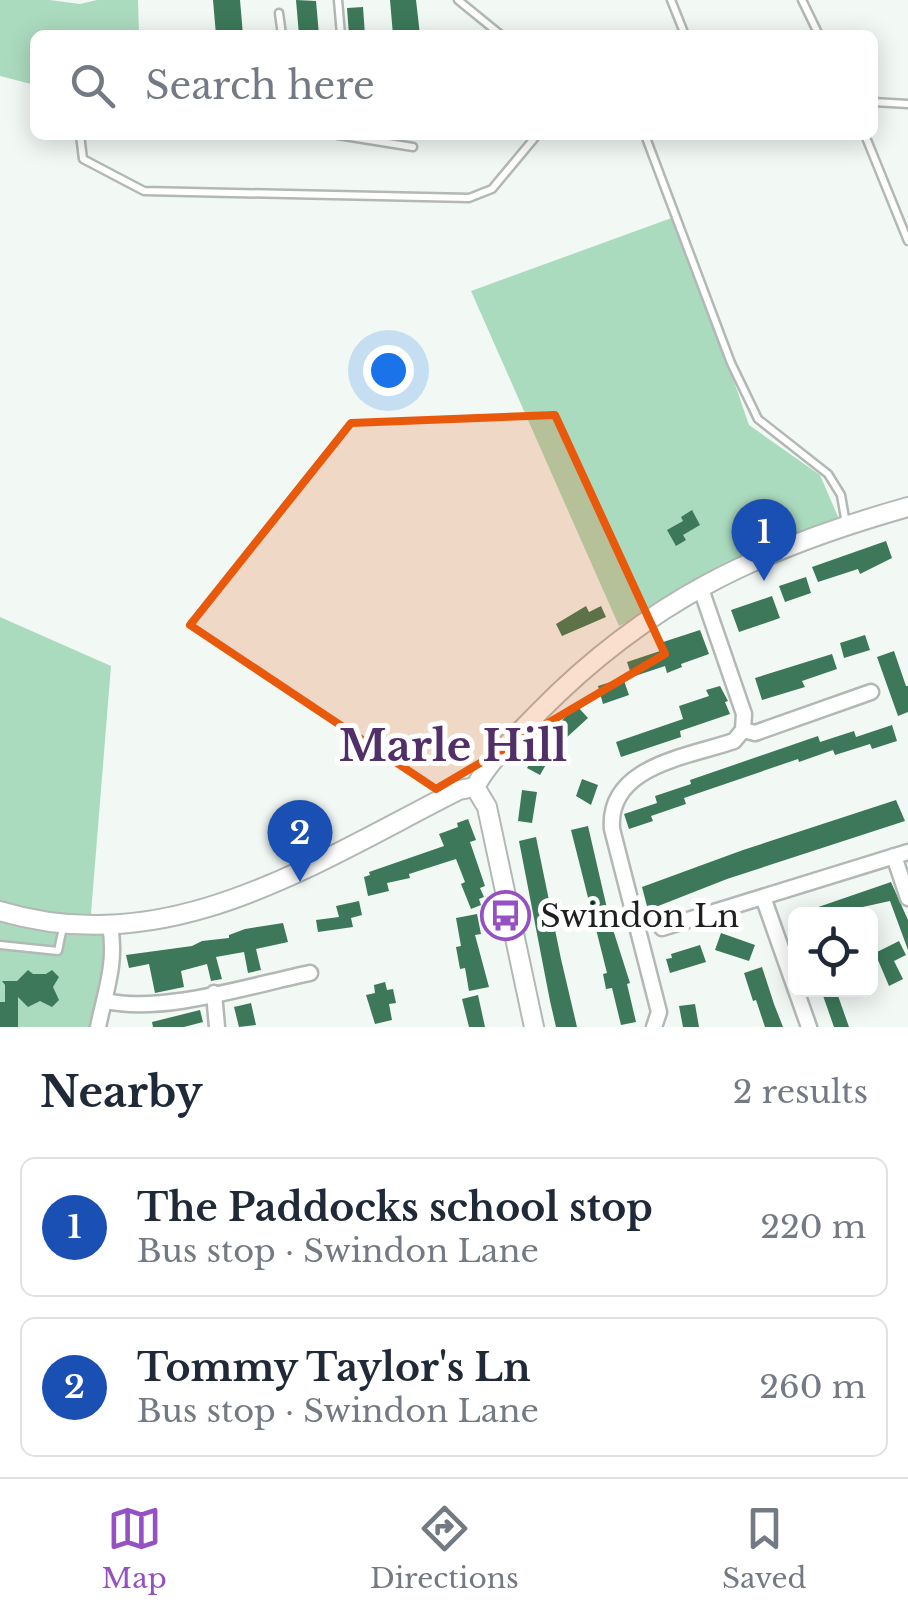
<!DOCTYPE html>
<html lang="en">
<head>
<meta charset="utf-8">
<style>
	body { margin:0; font-family:"Libre Baskerville",serif; background:#f2f2f3; color:#1f2937 }
	.controls { position:absolute; right:30px; bottom:30px; display:grid; overflow:hidden; border-radius:15px; box-shadow:0 5px 25px #0003 }
	.controls button { width:90px; height:90px; display:grid; place-items:center; padding:0; border:0; border-bottom:2px solid #e0e1e3; background:#fff; color:#1f2937; font:50px sans-serif }
	.you { position:absolute; left:388px; top:370px; width:35px; height:35px; margin:-25px; border:8px solid #fff; border-radius:50%; background:#1a73e8; box-shadow:0 0 0 15px #1a73e833 }
	.badge { display:grid; place-items:center; width:65px; height:65px; border-radius:50%; background:#9550c4; color:#fff; font-size:32px; font-weight:700 }
	.pin { position:absolute; translate:-50% -82px; filter:drop-shadow(0 2px 5px #0008) }
	.pin::after { content:''; position:absolute; top:52px; width:35px; height:30px; background:inherit; clip-path:polygon(0 0,100% 0,50% 100%) }
	.list { margin:0; padding:0; list-style:none }
	h2 { display:flex; justify-content:space-between; align-items:center; height:130px; margin:0; padding:0 40px; font-size:42px }
	h2 small { font-size:32px; font-weight:400; color:#747a83 }
	.list li { display:grid; grid-template-columns:65px 1fr auto; gap:30px; align-items:center; box-sizing:border-box; height:140px; margin:0 20px 20px; padding:0 20px; border:2px solid #e0e1e3; border-radius:15px }
	.list b { display:block; font-size:38px; white-space:nowrap }
	.list p { margin:0; font-size:32px; white-space:nowrap; color:#747a83 }
	.list em { font-size:32px; font-style:normal; color:#747a83 }
	.icon { flex:none; width:55px; height:55px; fill:none; stroke:currentColor; stroke-width:2; stroke-linecap:round; stroke-linejoin:round }
	.map { position:relative; flex:none; width:908px; height:1027px; overflow:hidden }
	.search { position:absolute; background:#fff; box-shadow:0 5px 25px #0003; left:30px; right:30px; top:30px; height:110px; display:flex; align-items:center; gap:25px; box-sizing:border-box; padding:0 35px; border-radius:15px; color:#747a83; font-size:38px }
	.sheet { height:450px; background:#fff }
	nav { display:flex; justify-content:space-around; align-items:center; box-sizing:border-box; height:140px; border-top:2px solid #e0e1e3; background:#fff; font-size:28px; color:#747a83 }
	nav a { display:grid; justify-items:center; gap:5px }
	nav .on { color:#9550c4 }
	.map>svg:first-child { display:block }
	.green { fill:#abdbbf }
	.building { fill:#3c7859 }
	.lines { fill:none; stroke-linecap:round; stroke-linejoin:round }
	.service-casing { stroke:#b2b8b4; stroke-width:11 }
	.minor-casing { stroke:#b2b8b4; stroke-width:19 }
	.tertiary-casing { stroke:#b2b8b4; stroke-width:22 }
	.service { stroke:#fff; stroke-width:6 }
	.minor { stroke:#fff; stroke-width:14 }
	.tertiary { stroke:#fff; stroke-width:18 }
	.marked { fill:#e8590c; fill-opacity:0.2; stroke:#e8590c; stroke-width:8; stroke-linejoin:round }
	.labels { text-anchor:middle; dominant-baseline:central; stroke-width:10; stroke-linejoin:round; paint-order:stroke }
	.poi-label { font-size:32px; fill:#1d201e; stroke:#fff; text-anchor:start }
	.district-label { font-size:42px; font-weight:bold; fill:#513069; stroke:#fff }
</style>
</head>
<body>
<div class="map">
<svg width="908" height="1027" viewBox="0 0 908 1027">
	<rect width="100%" height="100%" fill="#f2f9f5"/>
	<!-- green -->
	<path class="green" d="M 0,0 L 50,0 L 80,4 L 97,0 L 138,0 L 139,35 L 35,35 L 35,85 L 0,76 Z
		M 677,216 L 749,425 L 820,475 L 839,519 L 619,626 L 471,291 Z
		M 0,617 L 111,666 L 90,926 L 110,926 L 98,1027 L 0,1027 Z"/>
	<!-- building -->
	<path class="building" d="M 213,0 L 240,0 L 243,35 L 216,35 Z
		M 296,0 L 316,1 L 319,35 L 299,35 Z
		M 390,0 L 416,0 L 420,35 L 393,35 Z
		M 363,7 L 365,35 L 349,35 L 347,8 Z
		M 692,510 L 700,525 L 683,535 L 686,540 L 676,546 L 667,530 L 683,521 L 681,517 Z
		M 886,541 L 892,558 L 860,574 L 858,569 L 818,582 L 812,567 Z
		M 806,577 L 811,593 L 785,602 L 779,586 Z
		M 772,596 L 780,618 L 739,632 L 731,610 Z
		M 586,606 L 589,612 L 601,606 L 606,617 L 562,636 L 556,624 Z
		M 700,630 L 709,654 L 681,664 L 682,667 L 667,673 L 665,666 L 632,677 L 627,662 L 660,651 L 657,644 Z
		M 865,635 L 870,650 L 844,658 L 840,643 Z
		M 894,651 L 906,686 L 908,686 L 908,712 L 898,716 L 877,657 Z
		M 832,654 L 837,669 L 802,681 L 805,687 L 762,700 L 755,678 Z
		M 623,678 L 629,695 L 603,704 L 598,686 Z
		M 720,686 L 728,701 L 725,702 L 730,714 L 680,731 L 681,737 L 621,757 L 616,742 L 683,719 L 679,706 L 709,696 L 706,690 Z
		M 577,706 L 588,718 L 565,739 L 554,728 Z
		M 892,725 L 897,741 L 872,749 L 870,744 L 835,755 L 833,750 L 799,762 L 798,759 L 684,798 L 686,804 L 651,816 L 653,821 L 629,829 L 624,814 L 657,803 L 655,796 L 691,784 L 690,780 L 818,736 L 820,742 L 854,731 L 856,737 Z
		M 543,742 L 555,749 L 540,775 L 527,768 Z
		M 582,779 L 598,785 L 591,805 L 576,796 Z
		M 522,790 L 537,792 L 532,823 L 518,821 Z
		M 896,800 L 905,821 L 727,879 L 648,910 L 642,887 L 743,850 Z
		M 468,819 L 476,840 L 470,842 L 485,886 L 480,888 L 484,897 L 479,899 L 481,905 L 471,909 L 461,884 L 465,882 L 456,859 L 409,874 L 410,878 L 387,883 L 389,891 L 368,896 L 364,877 L 370,875 L 369,872 L 444,846 L 439,834 L 458,827 L 457,823 Z
		M 588,826 L 609,917 L 630,983 L 627,984 L 636,1022 L 621,1025 L 612,988 L 606,989 L 603,974 L 607,973 L 571,830 Z
		M 536,837 L 561,959 L 577,1027 L 556,1027 L 550,1001 L 519,841 Z
		M 891,882 L 908,920 L 908,950 L 890,901 L 858,908 L 860,914 L 798,914 Z
		M 359,901 L 362,915 L 351,918 L 353,927 L 318,932 L 316,920 L 339,917 L 336,906 Z
		M 477,914 L 481,934 L 475,935 L 489,987 L 469,991 L 465,968 L 460,969 L 456,947 L 461,946 L 456,918 Z
		M 283,923 L 288,942 L 256,949 L 261,970 L 248,973 L 244,952 L 216,957 L 222,979 L 211,981 L 207,964 L 181,971 L 184,987 L 155,993 L 149,964 L 129,968 L 126,955 L 192,946 L 202,941 L 229,938 L 229,935 L 245,929 Z
		M 721,933 L 755,945 L 749,961 L 715,950 Z
		M 899,941 L 906,955 L 894,961 L 903,979 L 889,986 L 875,953 Z
		M 700,945 L 706,962 L 670,973 L 666,959 L 672,958 L 671,954 Z
		M 762,967 L 774,1004 L 783,1027 L 765,1027 L 756,1000 L 753,1001 L 744,973 Z
		M 28,970 L 33,974 L 46,974 L 52,970 L 59,977 L 53,987 L 59,1000 L 52,1007 L 40,1001 L 28,1007 L 18,997 L 18,1027 L 0,1027 L 0,1002 L 5,1002 L 5,985 L 2,981 L 17,981 Z
		M 385,982 L 387,990 L 393,989 L 396,1003 L 389,1004 L 392,1020 L 375,1024 L 366,995 L 375,993 L 374,985 Z
		M 821,990 L 836,990 L 849,1027 L 834,1027 Z
		M 478,995 L 485,1027 L 469,1027 L 462,999 Z
		M 251,1003 L 256,1025 L 239,1027 L 234,1007 Z
		M 695,1004 L 699,1027 L 683,1027 L 679,1006 Z
		M 200,1010 L 203,1022 L 184,1027 L 153,1027 L 152,1022 Z"/>
	<g class="lines">
		<defs>
			<path id="service" d="M 338,0 L 341,35
				M 458,0 L 501,35
				M 671,0 L 685,35
				M 802,0 L 819,35
				M 279,13 L 282,35
				M 873,102 L 908,104
				M 80,135 L 83,159 L 144,191 L 469,198 L 492,189 L 537,135
				M 338,135 L 413,147
				M 645,135 L 731,363 L 758,419 L 828,474 L 841,495 L 846,524
				M 865,135 L 908,241
				M 0,945 L 58,951 L 63,927"/>
			<path id="minor" d="M 743,730 L 755,733 L 871,692
				M 894,856 L 908,898
				M 763,897 L 809,1027
				M 662,928 L 908,852
				M 214,993 L 217,1027
				M 106,1001 C 163,1014 252,985 310,973
				M 98,1027 C 105,993 117,962 110,926
				M 654,1027 L 659,1012 L 612,829 C 607,766 687,757 734,741 L 743,730 L 744,714 L 700,586"/>
			<path id="tertiary" d="M 475,787 L 487,807 L 534,1027
				M 0,911 C 169,962 314,863 459,790 L 475,787 C 491,758 516,736 539,712 C 649,600 759,549 908,507"/>
		</defs>
		<!-- service casing -->
		<use href="#service" class="service-casing"/>
		<!-- minor casing -->
		<use href="#minor" class="minor-casing"/>
		<!-- tertiary casing -->
		<use href="#tertiary" class="tertiary-casing"/>
		<!-- service -->
		<use href="#service" class="service"/>
		<!-- minor -->
		<use href="#minor" class="minor"/>
		<!-- tertiary -->
		<use href="#tertiary" class="tertiary"/>
	</g>
	<!-- marked area -->
	<path class="marked" d="M 555,415 L 665,654 L 436,789 L 190,625 L 351,423 Z"/>
	<!-- icons -->
	<defs>
		<symbol id="bus-ring" viewBox="-11 -11 22 22"><circle r="9.5" fill="#fff" stroke="#9550c4" stroke-width="1.5"/><path d="M-5-6H5V4H4V6H2V4H-2V6H-4V4H-5ZM-3.5-4V0h7V-4ZM-3.5 1.2v1.5H-2V1.2ZM2 1.2v1.5H3.5V1.2Z" fill="#9550c4"/></symbol>
	</defs>
	<g fill-rule="evenodd">
		<use href="#bus-ring" x="478" y="888" width="55" height="55"/>
	</g>
	<g class="labels">
		<!-- poi labels -->
		<g class="poi-label">
			<text x="540" y="916">Swindon Ln</text>
		</g>
		<!-- district labels -->
		<g class="district-label">
			<text x="453" y="746">Marle Hill</text>
		</g>
	</g>
</svg>
<div class="controls">
<button><svg class="icon" aria-label="locate" viewBox="0 0 24 24"><circle cx="12" cy="12" r="6"/><path d="M12 2v4M12 18v4M2 12h4M18 12h4"/></svg></button>
</div>
<div class="you"></div>
<div class="pin badge" style="left:764px;top:581px;background:#1a4fb4">1</div>
<div class="pin badge" style="left:300px;top:882px;background:#1a4fb4">2</div>
<div class="search"><svg class="icon" aria-label="search" viewBox="0 0 24 24"><circle cx="10" cy="10" r="6"/><path d="M15 15l6 6"/></svg>Search here</div>
</div>
<section class="sheet">
<h2>Nearby<small>2 results</small></h2>
<ul class="list">
<li><span class="badge" style="background:#1a4fb4">1</span><div><b>The Paddocks school stop</b><p>Bus stop · Swindon Lane</p></div><em>220 m</em></li>
<li><span class="badge" style="background:#1a4fb4">2</span><div><b>Tommy Taylor's Ln</b><p>Bus stop · Swindon Lane</p></div><em>260 m</em></li>
</ul>
</section>
<nav>
<a class="on"><svg class="icon" aria-label="map" viewBox="0 0 24 24"><path d="M3 6l6-2 6 2 6-2v14l-6 2-6-2-6 2zM9 4v14M15 6v14"/></svg>Map</a>
<a><svg class="icon" aria-label="directions" viewBox="0 0 24 24"><path d="M12 3l9 9-9 9-9-9zM9 14v-3h6M13 9l2 2-2 2"/></svg>Directions</a>
<a><svg class="icon" aria-label="saved" viewBox="0 0 24 24"><path d="M7 4h10v16l-5-4-5 4z"/></svg>Saved</a>
</nav>
</body>
</html>
